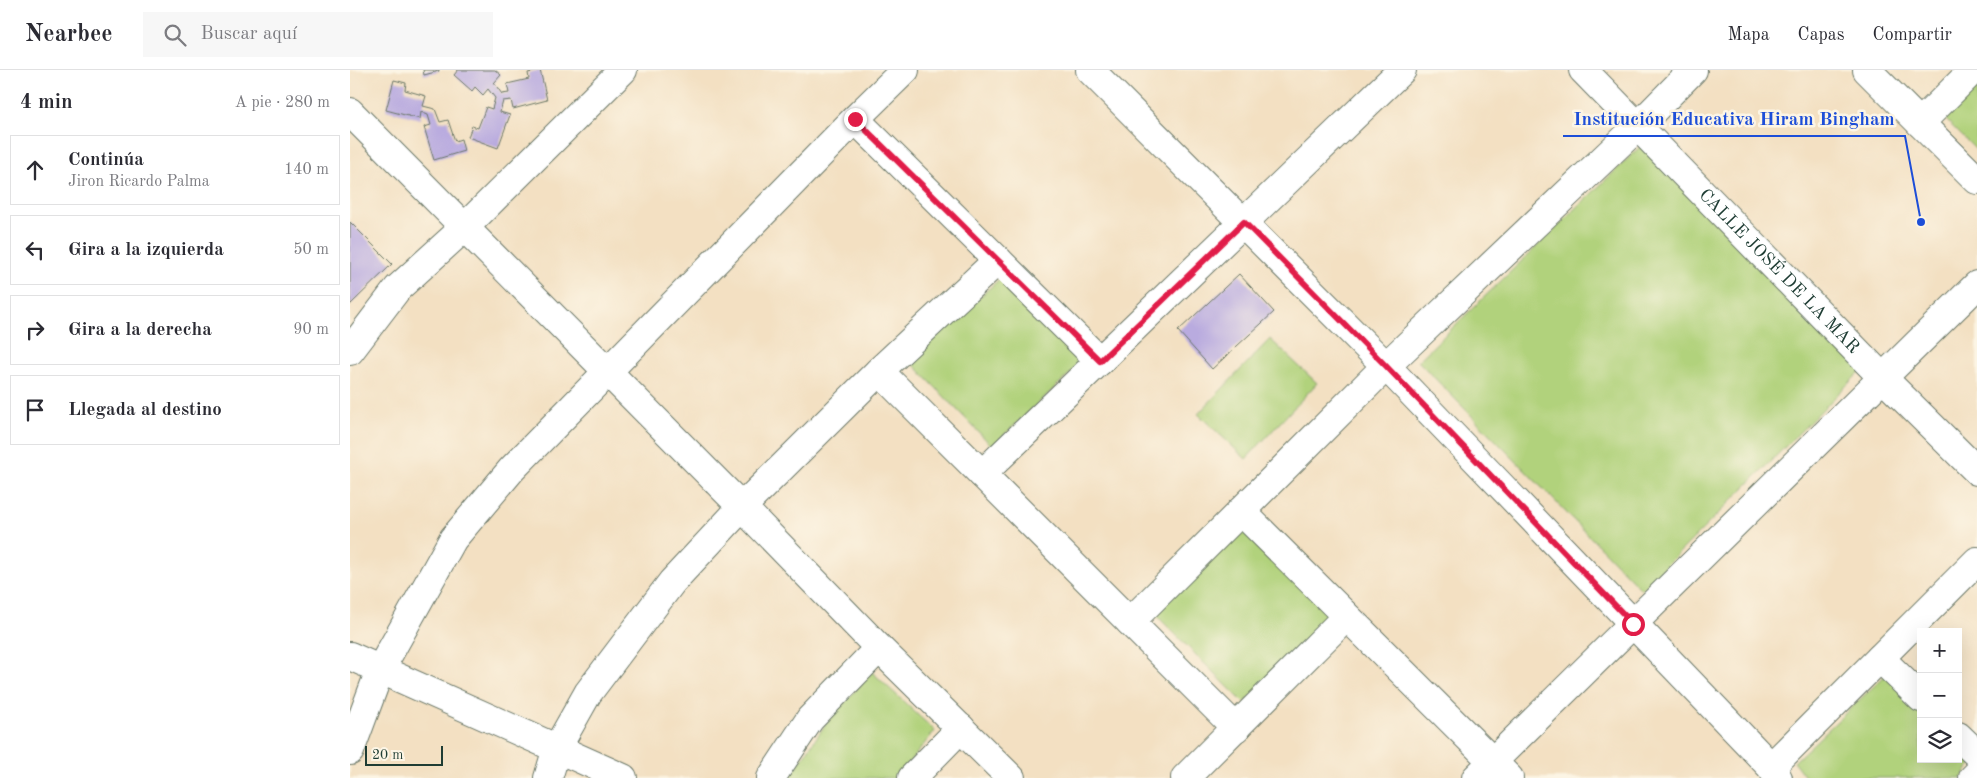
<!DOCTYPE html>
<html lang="es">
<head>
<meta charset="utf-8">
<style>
	body { margin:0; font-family:"Old Standard TT",serif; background:#f7f7f7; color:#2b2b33 }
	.controls { position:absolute; right:15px; bottom:15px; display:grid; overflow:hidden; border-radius:0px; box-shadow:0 5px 20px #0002 }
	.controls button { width:45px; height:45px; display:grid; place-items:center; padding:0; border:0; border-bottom:1px solid #e1e1e2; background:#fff; color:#2b2b33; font:25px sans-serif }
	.scale { position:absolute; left:15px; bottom:12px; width:78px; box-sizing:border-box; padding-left:5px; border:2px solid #1f3d34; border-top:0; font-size:14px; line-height:18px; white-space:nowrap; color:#1f3d34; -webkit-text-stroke:4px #fcf5e5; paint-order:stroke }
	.stop { position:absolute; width:15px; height:15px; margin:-11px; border:4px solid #e11d48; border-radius:50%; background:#fff }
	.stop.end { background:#e11d48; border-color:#fff; box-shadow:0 1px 5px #0008 }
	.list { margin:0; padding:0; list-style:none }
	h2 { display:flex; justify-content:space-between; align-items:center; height:65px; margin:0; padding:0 20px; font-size:21px }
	h2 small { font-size:16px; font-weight:400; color:#7c7c81 }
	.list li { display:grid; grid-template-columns:32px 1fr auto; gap:15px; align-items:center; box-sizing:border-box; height:70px; margin:0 10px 10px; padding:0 10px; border:1px solid #e1e1e2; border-radius:0px }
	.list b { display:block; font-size:19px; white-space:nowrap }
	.list p { margin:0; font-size:16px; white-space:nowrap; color:#7c7c81 }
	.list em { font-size:16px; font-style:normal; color:#7c7c81 }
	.icon { flex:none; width:28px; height:28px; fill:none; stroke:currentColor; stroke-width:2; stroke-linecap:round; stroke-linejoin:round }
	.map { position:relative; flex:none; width:1627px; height:708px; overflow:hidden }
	header { display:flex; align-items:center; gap:30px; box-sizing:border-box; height:70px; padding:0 25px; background:#fff; border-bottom:1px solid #e1e1e2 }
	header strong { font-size:24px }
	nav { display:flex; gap:28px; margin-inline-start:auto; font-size:18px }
	.search { width:350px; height:45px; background:#f7f7f7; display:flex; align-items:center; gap:12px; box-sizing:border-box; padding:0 18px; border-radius:0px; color:#7c7c81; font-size:19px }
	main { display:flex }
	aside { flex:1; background:#fff }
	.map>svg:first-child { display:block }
	.green { fill:#b1d27b; stroke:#688858 }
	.building { fill:#b9abdf }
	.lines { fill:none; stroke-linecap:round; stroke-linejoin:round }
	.minor-casing { stroke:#697666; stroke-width:30 }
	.minor { stroke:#fff; stroke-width:28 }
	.route { stroke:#e11d48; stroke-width:6 }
	.labels { text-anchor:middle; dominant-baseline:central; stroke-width:5; stroke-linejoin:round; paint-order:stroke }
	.street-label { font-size:18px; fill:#1f3d34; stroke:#fcf5e5 }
	.leader { fill:none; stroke:#1d4ed8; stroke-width:2 }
	.callout-dot { fill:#1d4ed8; stroke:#fcf5e5; stroke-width:2 }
	.callout-label { font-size:19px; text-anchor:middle; font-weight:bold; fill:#1d4ed8; stroke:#fcf5e5; stroke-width:5; stroke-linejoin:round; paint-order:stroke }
</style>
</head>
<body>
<header>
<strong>Nearbee</strong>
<div class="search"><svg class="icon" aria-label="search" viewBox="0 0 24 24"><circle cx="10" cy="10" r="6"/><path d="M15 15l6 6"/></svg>Buscar aquí</div>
<nav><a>Mapa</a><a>Capas</a><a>Compartir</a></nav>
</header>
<main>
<aside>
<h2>4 min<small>A pie · 280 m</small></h2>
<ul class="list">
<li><svg class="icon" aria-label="ahead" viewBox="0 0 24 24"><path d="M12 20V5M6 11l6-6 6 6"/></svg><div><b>Continúa</b><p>Jiron Ricardo Palma</p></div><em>140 m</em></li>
<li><svg class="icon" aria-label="left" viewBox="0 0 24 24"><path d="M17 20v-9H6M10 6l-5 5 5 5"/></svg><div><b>Gira a la izquierda</b></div><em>50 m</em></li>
<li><svg class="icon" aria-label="right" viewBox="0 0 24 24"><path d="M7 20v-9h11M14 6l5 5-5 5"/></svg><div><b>Gira a la derecha</b></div><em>90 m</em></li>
<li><svg class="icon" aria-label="arrive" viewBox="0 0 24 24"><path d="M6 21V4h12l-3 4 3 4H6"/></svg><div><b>Llegada al destino</b></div></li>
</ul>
</aside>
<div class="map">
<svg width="1627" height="708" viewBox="0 0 1627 708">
	<rect width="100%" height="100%" fill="#fcf5e5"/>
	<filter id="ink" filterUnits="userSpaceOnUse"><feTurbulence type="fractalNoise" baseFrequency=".02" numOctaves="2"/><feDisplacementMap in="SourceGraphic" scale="10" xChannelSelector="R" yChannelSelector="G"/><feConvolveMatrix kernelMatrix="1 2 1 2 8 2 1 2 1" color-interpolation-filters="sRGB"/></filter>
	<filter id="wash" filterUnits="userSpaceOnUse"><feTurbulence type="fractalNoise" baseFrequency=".0096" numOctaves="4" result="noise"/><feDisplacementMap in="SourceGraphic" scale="20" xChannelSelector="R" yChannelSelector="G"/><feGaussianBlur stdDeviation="1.12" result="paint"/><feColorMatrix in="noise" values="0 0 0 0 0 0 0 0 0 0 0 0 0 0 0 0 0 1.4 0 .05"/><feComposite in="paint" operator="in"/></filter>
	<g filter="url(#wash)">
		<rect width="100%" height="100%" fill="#f3e0c2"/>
		<!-- green -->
		<path class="green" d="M 1627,17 L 1627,81 L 1595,49 Z
			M 1296,71 L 1515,297 L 1292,520 L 1068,291 Z
			M 656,203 L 740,285 L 642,376 L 560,291 Z
			M 920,269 L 967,313 L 896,389 L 848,344 Z
			M 900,451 L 989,541 L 894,633 L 805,544 Z
			M 1543,598 L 1571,627 L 1571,689 L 1608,689 L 1608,666 L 1627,686 L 1612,708 L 1456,708 L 1444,692 Z
			M 522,602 L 585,661 L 546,708 L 439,708 L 477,652 Z"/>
		<g id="blocks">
			<!-- building -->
			<path class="building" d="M 73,0 L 89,0 L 89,1 L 74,5 Z
				M 108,0 L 145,0 L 151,5 L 144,13 L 152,24 L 159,23 L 157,14 L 179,9 L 178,3 L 190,0 L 197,30 L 163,39 L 161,30 L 153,31 L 150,42 L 160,45 L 148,78 L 118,67 L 122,56 L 128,58 L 136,37 L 142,39 L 145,28 L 138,19 L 133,25 L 125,17 L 122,21 L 104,5 Z
				M 44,10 L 56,13 L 55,20 L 76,26 L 73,36 L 85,39 L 90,52 L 98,50 L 105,71 L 111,69 L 114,81 L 84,90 L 74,57 L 81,55 L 78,45 L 71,42 L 70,49 L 36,40 Z
				M 0,152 L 42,194 L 0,235 Z
				M 889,204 L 924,242 L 862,299 L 828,261 Z"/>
		</g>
	</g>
	<g filter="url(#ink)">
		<use href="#blocks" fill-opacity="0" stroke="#697666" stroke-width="1"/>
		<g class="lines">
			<defs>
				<g id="minor">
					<path d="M 740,0 L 1036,296 L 1421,697 L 1428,708"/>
					<path id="s1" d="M 1233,0 L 1533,308 L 1627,401"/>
					<path d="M 1517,0 L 1627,110"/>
					<path d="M 0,42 L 392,437 L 529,578 L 661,708"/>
					<path d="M 505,49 L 750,291"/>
					<path d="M 1570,53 L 1623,0"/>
					<path d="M 0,281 L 48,218 L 114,158 L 273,0"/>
					<path d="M 529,301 L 886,658"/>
					<path d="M 632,404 L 1052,0"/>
					<path d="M 891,441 L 1159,708"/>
					<path d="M 780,552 L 1036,296 L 1287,57 L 1343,0"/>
					<path d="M 0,586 L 273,708"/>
					<path d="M 1530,588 L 1571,628"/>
					<path d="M 1608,666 L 1627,684"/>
					<path d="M 0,681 L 30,600 L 103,469 L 162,399 L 505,49 L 555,0"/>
					<path d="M 1421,697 L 1627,491"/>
					<path d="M 198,708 L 207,678 L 238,623 L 322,512 L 392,437 L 529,301 L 648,190"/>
					<path d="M 421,708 L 460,649 L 529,578"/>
					<path d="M 562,708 L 611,658"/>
					<path d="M 835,708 L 996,547"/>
					<path d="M 1126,708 L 1627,215"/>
					<path d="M 1623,708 L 1627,704"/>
				</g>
			</defs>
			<!-- minor casing -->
			<use href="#minor" class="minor-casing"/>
			<!-- minor -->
			<use href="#minor" class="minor"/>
		</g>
	</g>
	<g class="lines" filter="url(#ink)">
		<!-- route -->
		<path class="route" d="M 505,49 L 750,291 L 894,152 L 1036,296 L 1283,554"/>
	</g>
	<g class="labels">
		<!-- street labels -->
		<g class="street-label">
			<text stroke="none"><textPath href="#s1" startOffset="281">CALLE JOSÉ DE LA MAR</textPath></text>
		</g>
	</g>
	<!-- callouts -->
	<path class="leader" d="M1571 152L1555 66H1213"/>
	<circle class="callout-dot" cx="1571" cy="152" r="5"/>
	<g class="callout-label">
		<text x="1384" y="55">Institución Educativa Hiram Bingham</text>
	</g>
</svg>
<div class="controls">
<button>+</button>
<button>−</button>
<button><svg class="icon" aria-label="layers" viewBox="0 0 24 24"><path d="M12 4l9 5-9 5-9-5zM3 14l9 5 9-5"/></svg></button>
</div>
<div class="scale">20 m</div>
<div class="stop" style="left:1283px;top:554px"></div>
<div class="stop end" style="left:505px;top:49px"></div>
</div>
</main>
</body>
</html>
